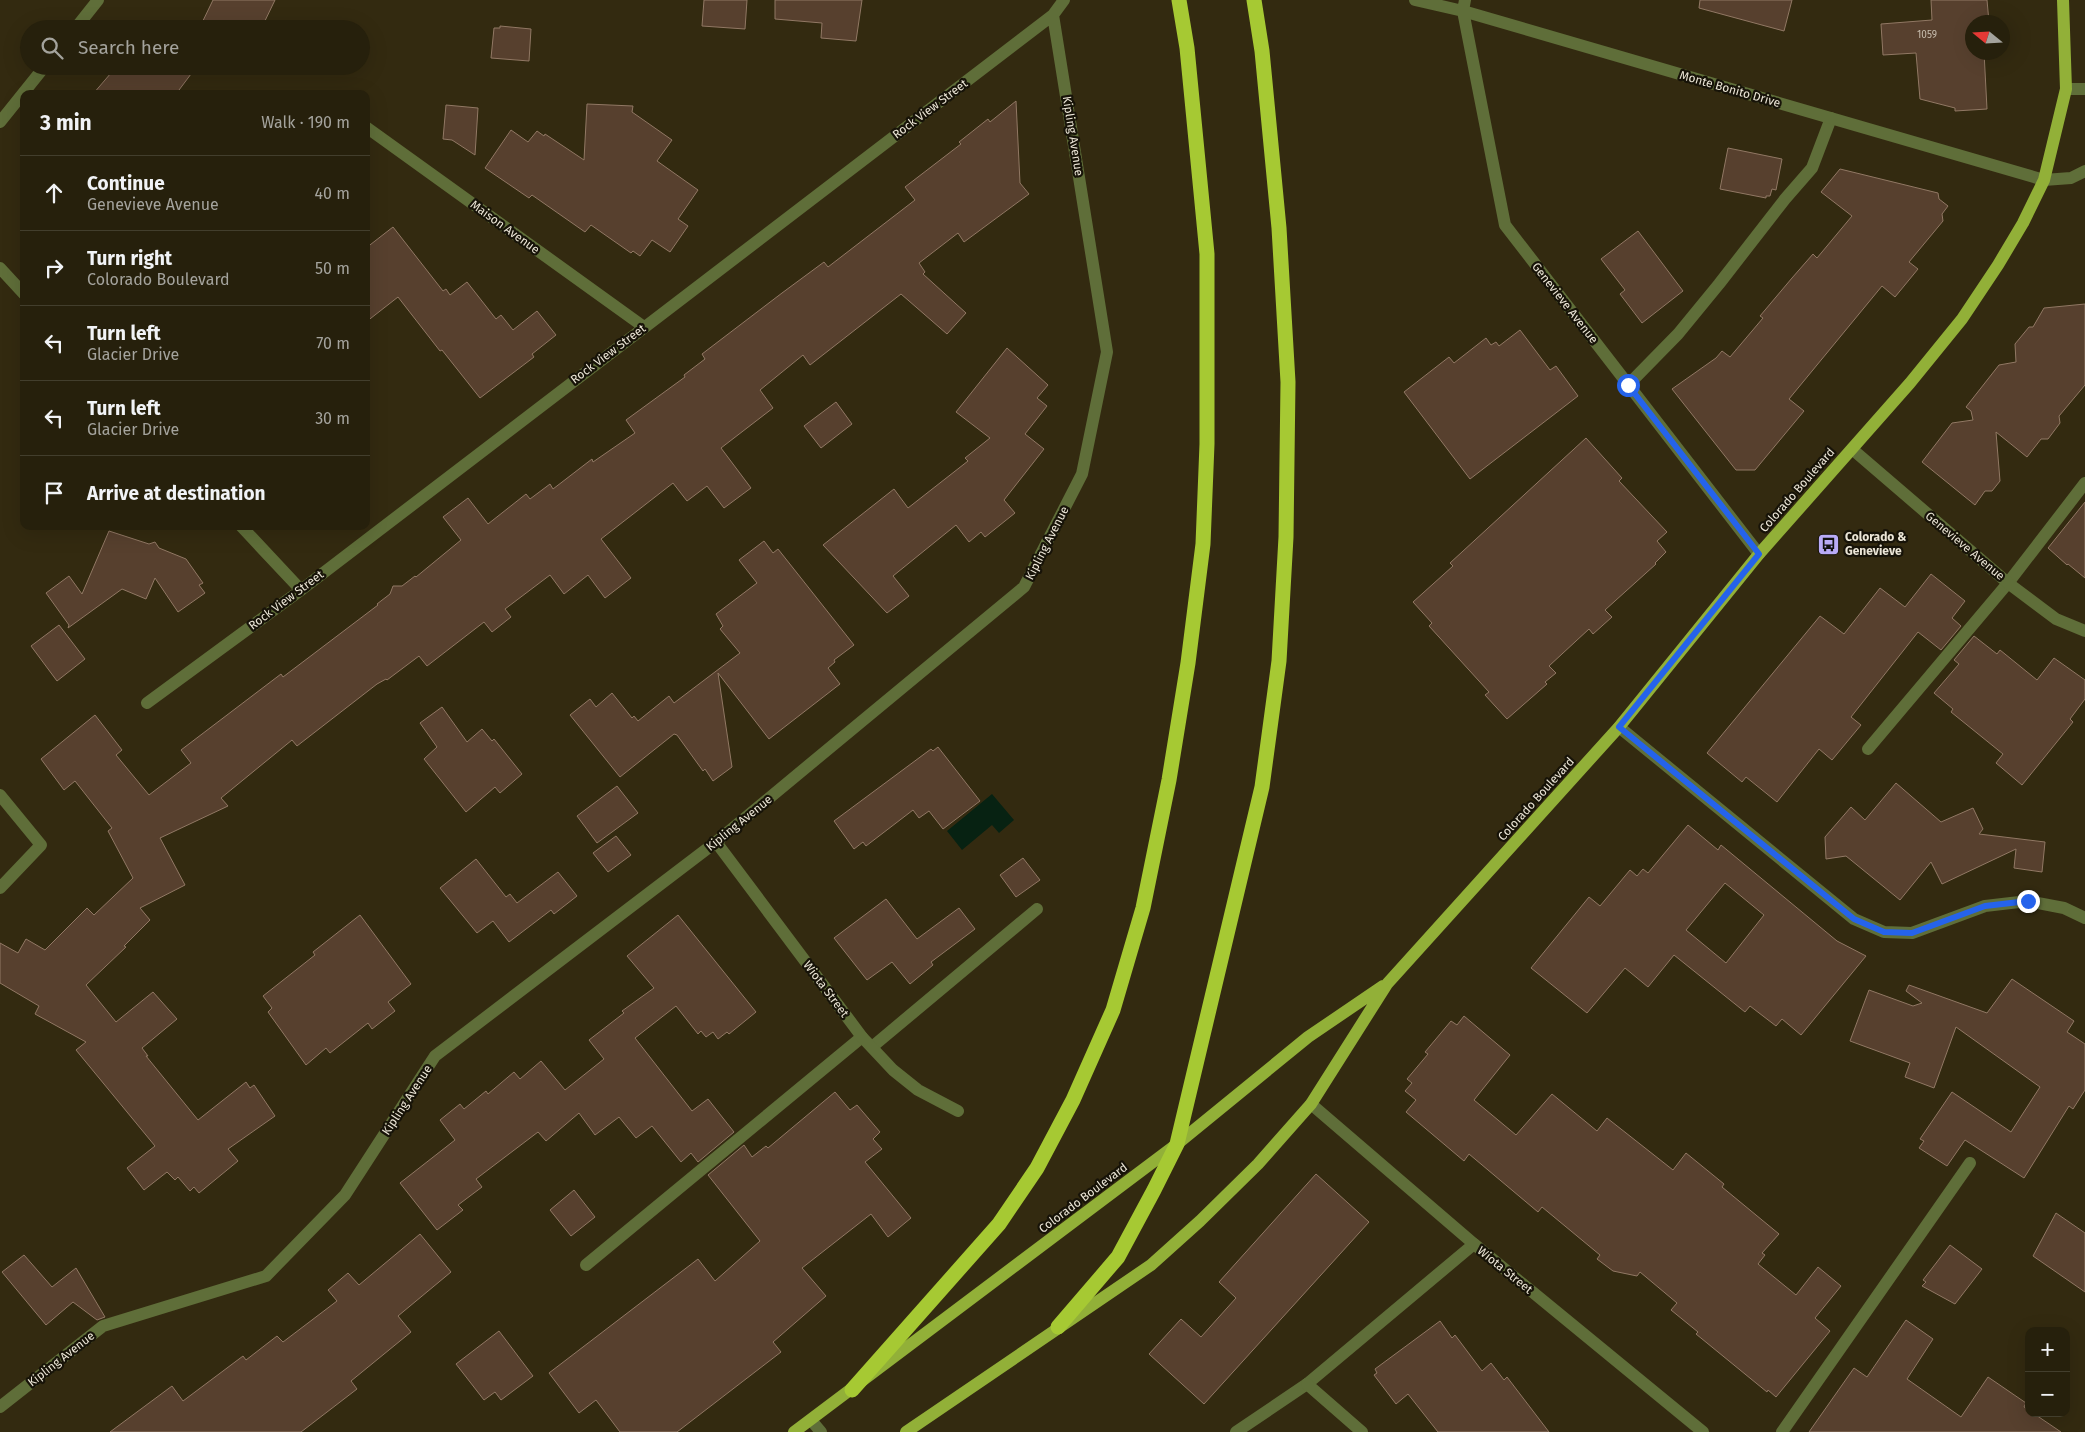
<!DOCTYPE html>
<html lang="en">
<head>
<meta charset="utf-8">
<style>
	body { margin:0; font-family:"Fira Sans",sans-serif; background:#2e2815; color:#f1f3f6 }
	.controls { position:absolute; right:15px; bottom:15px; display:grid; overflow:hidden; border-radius:10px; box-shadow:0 5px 20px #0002 }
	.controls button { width:45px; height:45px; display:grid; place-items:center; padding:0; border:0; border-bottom:1px solid #423e2d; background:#26200c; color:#f1f3f6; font:25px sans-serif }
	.compass { position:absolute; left:1965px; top:15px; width:45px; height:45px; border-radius:50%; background:#26200c; box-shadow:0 5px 20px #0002; rotate:288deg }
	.stop { position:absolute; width:15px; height:15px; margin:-11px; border:4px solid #2563eb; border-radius:50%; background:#fff }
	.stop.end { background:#2563eb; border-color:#fff; box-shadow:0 1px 5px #0008 }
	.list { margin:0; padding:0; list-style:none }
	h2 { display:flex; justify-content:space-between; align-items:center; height:65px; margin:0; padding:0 20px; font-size:21px }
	h2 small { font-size:16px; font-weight:400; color:#a4a39d }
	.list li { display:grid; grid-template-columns:32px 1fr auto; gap:15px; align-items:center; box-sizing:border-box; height:75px; padding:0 20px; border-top:1px solid #423e2d }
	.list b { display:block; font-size:19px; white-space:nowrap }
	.list p { margin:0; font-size:16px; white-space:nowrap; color:#a4a39d }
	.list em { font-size:16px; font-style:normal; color:#a4a39d }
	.icon { flex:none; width:28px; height:28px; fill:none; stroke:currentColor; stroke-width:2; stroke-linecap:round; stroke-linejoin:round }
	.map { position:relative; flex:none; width:2085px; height:1432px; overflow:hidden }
	.search { position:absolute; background:#26200c; box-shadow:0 5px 20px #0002; left:20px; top:20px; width:350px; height:55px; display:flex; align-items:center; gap:12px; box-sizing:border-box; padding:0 18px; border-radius:28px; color:#a4a39d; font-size:19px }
	.panel { position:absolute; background:#26200c; box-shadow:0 5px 20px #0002; left:20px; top:90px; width:350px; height:440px; border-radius:10px }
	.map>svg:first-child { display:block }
	.water { fill:#072212 }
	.building { fill:#57402e; stroke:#917864; fill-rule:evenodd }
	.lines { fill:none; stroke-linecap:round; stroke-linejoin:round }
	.service { stroke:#5f6e39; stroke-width:12 }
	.minor { stroke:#5f6e39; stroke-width:12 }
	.tertiary { stroke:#5f6e39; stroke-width:12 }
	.primary { stroke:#92b038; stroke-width:12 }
	.motorway { stroke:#a6c933; stroke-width:15 }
	.route { stroke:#2563eb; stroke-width:6 }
	.labels { text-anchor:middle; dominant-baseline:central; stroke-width:4.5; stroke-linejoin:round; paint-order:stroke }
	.number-label { font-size:10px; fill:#c7bcad }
	.street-label { font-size:12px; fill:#ece6d7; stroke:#171308 }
	.poi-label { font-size:12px; font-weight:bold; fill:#ece6d7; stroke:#171308; text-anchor:start }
</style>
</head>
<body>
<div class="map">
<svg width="2085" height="1432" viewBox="0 0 2085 1432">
	<rect width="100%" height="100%" fill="#332a10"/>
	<!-- water -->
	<path class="water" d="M 992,794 L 1014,820 L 999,833 L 992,825 L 962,850 L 947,831 Z"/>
	<!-- building -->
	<path class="building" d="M 213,0 L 275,0 L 261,29 L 199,29 Z
		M 704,0 L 747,0 L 745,29 L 702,26 Z
		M 775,0 L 862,0 L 856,41 L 821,38 L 822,23 L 775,19 Z
		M 1700,0 L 1792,0 L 1784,31 L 1699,8 Z
		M 1931,0 L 1987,0 L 1989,22 L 1972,22 L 1972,52 L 1984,52 L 1987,109 L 1955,111 L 1955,108 L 1920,99 L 1916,53 L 1883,55 L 1881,24 L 1932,20 Z
		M 500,26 L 531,29 L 529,61 L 491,58 L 494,28 L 500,28 Z
		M 117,66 L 197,66 L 176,94 L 93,94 Z
		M 1016,101 L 1020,183 L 1029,194 L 964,242 L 958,233 L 919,263 L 925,272 L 923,274 L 966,313 L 947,334 L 901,294 L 810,365 L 803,355 L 760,390 L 773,408 L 721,448 L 751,488 L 724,508 L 707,486 L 687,501 L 673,483 L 601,539 L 631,578 L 605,598 L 588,575 L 564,594 L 550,575 L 505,609 L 511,617 L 492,632 L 484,622 L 427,666 L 419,656 L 387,680 L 386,679 L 377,684 L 297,746 L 292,740 L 221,798 L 228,806 L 160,838 L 185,885 L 140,908 L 150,920 L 124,946 L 126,947 L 86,985 L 116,1022 L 153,992 L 177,1019 L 142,1048 L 148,1056 L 146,1056 L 198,1120 L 246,1082 L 250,1088 L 254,1085 L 275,1116 L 228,1149 L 238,1161 L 199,1193 L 194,1187 L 190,1191 L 178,1177 L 175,1180 L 167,1172 L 144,1190 L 127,1168 L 155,1146 L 76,1050 L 86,1042 L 35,1014 L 39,1006 L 0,983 L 0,943 L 18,953 L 26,939 L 45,950 L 87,908 L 94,915 L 133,878 L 108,831 L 112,828 L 75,781 L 64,790 L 41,759 L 95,715 L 122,750 L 116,755 L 149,795 L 191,763 L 181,750 L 281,674 L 283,677 L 378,605 L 377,604 L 390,594 L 393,586 L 402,586 L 415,576 L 416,577 L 461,540 L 443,517 L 468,498 L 488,524 L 526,494 L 530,499 L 550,484 L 553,489 L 592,459 L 593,462 L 635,433 L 626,420 L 685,377 L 684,375 L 705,359 L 702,354 L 782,293 L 824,262 L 828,267 L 915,200 L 905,187 L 961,144 L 959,142 L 988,119 L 990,122 Z
		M 587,104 L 633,106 L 632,112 L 672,140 L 657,161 L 698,190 L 678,219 L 688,226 L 670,252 L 652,240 L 640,256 L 633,251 L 631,253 L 591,225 L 585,232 L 532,195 L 529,198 L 485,168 L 511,130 L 528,142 L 537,131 L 544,136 L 545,134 L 584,160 Z
		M 446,105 L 478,108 L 475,155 L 452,140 L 443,139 Z
		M 1728,148 L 1782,159 L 1776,190 L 1772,189 L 1770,196 L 1766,196 L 1766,198 L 1720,189 Z
		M 1840,169 L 1938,193 L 1939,199 L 1948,206 L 1942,214 L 1943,221 L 1909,262 L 1918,269 L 1895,297 L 1882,286 L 1789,399 L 1804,411 L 1755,470 L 1736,470 L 1672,389 L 1716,358 L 1722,351 L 1730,357 L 1763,318 L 1760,316 L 1792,278 L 1813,254 L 1817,258 L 1852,216 L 1821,192 Z
		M 393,227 L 443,291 L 446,289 L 450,295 L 467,282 L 496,319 L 501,315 L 513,330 L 537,311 L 556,335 L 532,354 L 534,357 L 480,398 L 442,350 L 440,351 L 398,297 L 366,322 L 366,248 Z
		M 1638,231 L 1683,291 L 1642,323 L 1620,294 L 1625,290 L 1601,259 Z
		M 2085,304 L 2085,385 L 2059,416 L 2060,423 L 2048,439 L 2041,439 L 2027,457 L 1996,432 L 2000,481 L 1992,491 L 1985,491 L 1975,505 L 1922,462 L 1952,423 L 1973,420 L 1971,411 L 1966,407 L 1999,365 L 2016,362 L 2015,344 L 2029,327 L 2033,327 L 2044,308 Z
		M 1520,330 L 1550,370 L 1556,366 L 1578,396 L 1470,479 L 1404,392 L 1449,357 L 1454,363 L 1486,338 L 1491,345 L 1496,342 L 1499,346 Z
		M 1007,348 L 1048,385 L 1037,398 L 1047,406 L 1025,434 L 1044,449 L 1004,500 L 1015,513 L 985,537 L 981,532 L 969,542 L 956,525 L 893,576 L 909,596 L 887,613 L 823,545 L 894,489 L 908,508 L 968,461 L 965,458 L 990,438 L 956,412 Z
		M 836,402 L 852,424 L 821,448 L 804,426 Z
		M 1586,438 L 1622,478 L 1619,481 L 1667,532 L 1657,541 L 1666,552 L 1655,563 L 1656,564 L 1605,610 L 1612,617 L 1593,634 L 1589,629 L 1549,666 L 1556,673 L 1545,682 L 1547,684 L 1507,719 L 1485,695 L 1489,692 L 1429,626 L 1432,623 L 1413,602 L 1453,566 L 1450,563 Z
		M 2085,502 L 2085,578 L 2068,564 L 2067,565 L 2048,548 Z
		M 109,531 L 149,544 L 155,542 L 159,548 L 186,559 L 203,583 L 199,585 L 205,593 L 178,612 L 155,578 L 146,599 L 122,589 L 68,628 L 69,625 L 46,593 L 69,576 L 82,594 Z
		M 764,541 L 773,553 L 778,549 L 854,645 L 834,660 L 835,662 L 828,668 L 840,684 L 769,739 L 718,673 L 732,767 L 713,781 L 705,769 L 703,771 L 677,735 L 674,734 L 620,777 L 570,715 L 590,699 L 596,707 L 612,693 L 632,718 L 634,716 L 638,721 L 669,696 L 674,703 L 740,653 L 720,629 L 723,626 L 716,614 L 757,583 L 739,560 Z
		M 1931,574 L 1965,601 L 1952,618 L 1961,626 L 1941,650 L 1918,632 L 1851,717 L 1861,725 L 1832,760 L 1819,749 L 1777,802 L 1746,777 L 1742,782 L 1707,753 L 1820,616 L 1844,634 L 1880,588 L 1905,607 Z
		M 59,625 L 85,659 L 57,681 L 31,646 Z
		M 1974,636 L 1997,654 L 2000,650 L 2037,680 L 2054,658 L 2085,680 L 2085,699 L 2070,719 L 2073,722 L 2022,785 L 1996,763 L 2003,754 L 1951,712 L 1953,709 L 1934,693 L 1959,664 L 1954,660 Z
		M 442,707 L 467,742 L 482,729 L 492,741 L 494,739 L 522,774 L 500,793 L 495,787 L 466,812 L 424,759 L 437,747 L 420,723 Z
		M 938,747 L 980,801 L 943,829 L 929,811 L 919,818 L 913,810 L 866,846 L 863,842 L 854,849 L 834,821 L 931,749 L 933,751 Z
		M 1896,783 L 1941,822 L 1973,808 L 1983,829 L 1979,834 L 2045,842 L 2042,872 L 2014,868 L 2016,849 L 1942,884 L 1931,862 L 1900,900 L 1846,856 L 1826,859 L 1825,837 L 1851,807 L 1865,820 Z
		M 617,786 L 638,813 L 597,843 L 577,816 Z
		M 1688,825 L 1718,850 L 1721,845 L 1837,941 L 1866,956 L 1801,1035 L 1782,1019 L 1776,1026 L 1750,1006 L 1745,1012 L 1674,955 L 1648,987 L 1625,968 L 1587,1013 L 1531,968 L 1589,897 L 1600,906 L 1630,870 L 1637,876 L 1643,869 L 1648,873 ZM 1725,883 L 1764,915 L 1726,963 L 1686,930 Z
		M 616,836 L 631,855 L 608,872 L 593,853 Z
		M 1023,858 L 1040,880 L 1016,897 L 1000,875 Z
		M 476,859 L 506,897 L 510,894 L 517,903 L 558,872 L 577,896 L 554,914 L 551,910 L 509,942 L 493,921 L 477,933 L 440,888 Z
		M 886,899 L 917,939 L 959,908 L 975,929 L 931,962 L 933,965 L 910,984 L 892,962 L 867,980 L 834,938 Z
		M 360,915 L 411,984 L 388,1002 L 395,1011 L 372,1029 L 368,1023 L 330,1053 L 326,1048 L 306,1065 L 268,1012 L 272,1008 L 263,996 L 315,955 L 313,952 Z
		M 678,915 L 756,1012 L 729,1034 L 727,1032 L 718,1039 L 713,1032 L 706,1037 L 701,1031 L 698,1034 L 676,1006 L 635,1038 L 692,1111 L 708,1099 L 734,1132 L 698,1162 L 691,1153 L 681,1162 L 652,1126 L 636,1138 L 619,1117 L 595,1135 L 579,1113 L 546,1141 L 538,1132 L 476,1179 L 482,1187 L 458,1205 L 463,1210 L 437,1230 L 400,1183 L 455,1140 L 440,1120 L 460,1104 L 464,1109 L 486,1091 L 488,1094 L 514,1072 L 520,1079 L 541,1061 L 565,1090 L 604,1059 L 589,1040 L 624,1013 L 622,1011 L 654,988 L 627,956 Z
		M 2012,979 L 2074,1021 L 2067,1032 L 2085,1044 L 2085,1090 L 2073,1109 L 2069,1106 L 2024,1178 L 1965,1140 L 1947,1166 L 1919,1148 L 1924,1141 L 1920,1139 L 1952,1092 L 2011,1132 L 2040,1087 L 1956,1027 L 1934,1088 L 1905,1077 L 1910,1063 L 1850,1041 L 1869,990 L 1913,1006 L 1922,1003 L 1906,991 L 1909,985 L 1987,1013 Z
		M 1464,1016 L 1510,1055 L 1474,1100 L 1516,1135 L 1552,1094 L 1597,1131 L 1607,1118 L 1673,1170 L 1686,1153 L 1724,1184 L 1722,1187 L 1779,1234 L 1762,1253 L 1765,1255 L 1758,1264 L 1796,1295 L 1818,1267 L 1841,1286 L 1815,1318 L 1830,1331 L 1776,1397 L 1768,1390 L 1767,1392 L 1696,1334 L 1698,1332 L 1671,1310 L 1677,1303 L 1640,1272 L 1637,1276 L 1613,1271 L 1597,1259 L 1600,1255 L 1542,1207 L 1538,1212 L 1469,1154 L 1464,1161 L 1406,1112 L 1416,1100 L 1405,1091 L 1412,1083 L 1407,1079 L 1428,1054 L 1425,1052 L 1451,1021 L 1457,1025 Z
		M 835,1092 L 850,1110 L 857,1105 L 880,1132 L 873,1139 L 882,1149 L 865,1162 L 911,1218 L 888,1237 L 871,1214 L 802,1268 L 826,1296 L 773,1342 L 781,1352 L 677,1432 L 620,1432 L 596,1400 L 579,1413 L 549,1373 L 698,1259 L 715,1281 L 760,1241 L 708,1175 L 744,1145 L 752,1157 L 766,1146 L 768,1148 Z
		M 1316,1174 L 1369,1222 L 1204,1404 L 1149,1354 L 1181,1319 L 1201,1337 L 1236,1298 L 1219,1282 Z
		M 574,1190 L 595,1217 L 571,1236 L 550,1210 Z
		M 2056,1213 L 2085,1233 L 2085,1292 L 2033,1256 Z
		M 420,1234 L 451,1272 L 398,1316 L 411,1332 L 351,1381 L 357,1389 L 301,1432 L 110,1432 L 172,1386 L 183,1401 L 243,1356 L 246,1360 L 277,1336 L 283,1342 L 337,1301 L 328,1290 L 348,1273 L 359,1285 Z
		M 1950,1245 L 1982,1269 L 1955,1304 L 1922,1286 L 1926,1282 L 1923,1280 Z
		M 24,1255 L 52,1287 L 76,1268 L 105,1317 L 97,1320 L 73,1302 L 46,1325 L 2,1272 Z
		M 1906,1320 L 1933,1339 L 1907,1379 L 1961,1417 L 1988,1377 L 2026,1403 L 2024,1407 L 2029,1410 L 2029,1413 L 2033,1413 L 2061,1432 L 1809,1432 L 1854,1368 L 1867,1377 Z
		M 1440,1321 L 1452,1338 L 1455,1335 L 1482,1371 L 1491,1363 L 1504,1380 L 1507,1377 L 1549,1432 L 1438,1432 L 1408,1394 L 1396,1404 L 1374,1375 L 1377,1373 L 1375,1369 Z
		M 499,1331 L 533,1376 L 501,1400 L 495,1392 L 484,1400 L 456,1364 Z"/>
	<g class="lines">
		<!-- service -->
		<path class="service" d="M 1628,385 L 1678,334 L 1719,284 L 1785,199 L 1812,168 L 1831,118
			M 1868,749 L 2008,583 L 2085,483
			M 872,1047 L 1037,909
			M 586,1265 L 862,1037
			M 1236,1432 L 1307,1384 L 1474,1244
			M 1782,1432 L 1970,1163"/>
		<!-- minor -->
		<path class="minor" d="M 1415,0 L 1463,11 L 2044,180
			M 1465,0 L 1463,11 L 1505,225 L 1759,554
			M 75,29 L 98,0
			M 0,122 L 45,66
			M 366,127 L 644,327
			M 0,268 L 24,294
			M 1852,449 L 2008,583 L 2056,619 L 2085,631
			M 241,526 L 301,590
			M 147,703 L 301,590 L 1053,15 L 1064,0
			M 1619,727 L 1854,919 L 1884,932 L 1912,933 L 1985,906 L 2028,901 L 2064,908 L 2085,918
			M 0,795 L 41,845 L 0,888
			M 716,842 L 862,1037 L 893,1070 L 918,1090 L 958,1111
			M 1311,1104 L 1474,1244 L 1703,1432
			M 1307,1384 L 1362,1432
			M 0,1407 L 103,1326 L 266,1276 L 345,1195 L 435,1056 L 716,842 L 1024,587 L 1082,474 L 1107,352 L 1053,15
			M 811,1420 L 821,1432"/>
		<!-- tertiary -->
		<path class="tertiary" d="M 2066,89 L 2085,89
			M 2044,180 L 2071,178 L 2085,171"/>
		<!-- primary -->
		<path class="primary" d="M 794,1432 L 1177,1144 L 1308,1037 L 1383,986
			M 906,1432 L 1151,1265 L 1200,1221 L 1258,1164 L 1311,1104 L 1387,984 L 1619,727 L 1759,554 L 1910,383 L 1962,319 L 1998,265 L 2023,223 L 2044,180 L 2066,89 L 2063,0"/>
		<!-- motorway -->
		<path class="motorway" d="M 1058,1327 L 1118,1257 L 1154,1190 L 1177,1144 L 1262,787 L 1279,661 L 1286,537 L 1288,382 L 1279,228 L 1262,51 L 1254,0
			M 852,1390 L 999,1224 L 1037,1168 L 1073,1100 L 1113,1010 L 1143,908 L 1169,780 L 1188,663 L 1203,544 L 1207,444 L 1207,254 L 1187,48 L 1179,0"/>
	</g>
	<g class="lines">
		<!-- route -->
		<path class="route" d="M 1628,385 L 1759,554 L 1619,727 L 1854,919 L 1884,932 L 1912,933 L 1985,906 L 2028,901"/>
	</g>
	<!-- icons -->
	<defs>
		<symbol id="bus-square" viewBox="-11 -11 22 22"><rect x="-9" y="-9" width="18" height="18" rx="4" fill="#b9abf7" stroke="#171308"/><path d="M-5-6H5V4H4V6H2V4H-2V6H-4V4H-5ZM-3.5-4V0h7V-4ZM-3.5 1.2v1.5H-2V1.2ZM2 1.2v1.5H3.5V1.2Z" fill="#111"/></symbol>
	</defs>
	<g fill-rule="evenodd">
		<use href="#bus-square" x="1816" y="532" width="25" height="25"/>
	</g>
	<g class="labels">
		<!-- number labels -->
		<g class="number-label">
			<text x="1927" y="35">1059</text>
		</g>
		<!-- street labels -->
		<g class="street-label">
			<text transform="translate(1730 89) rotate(16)">Monte Bonito Drive</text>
			<text transform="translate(930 109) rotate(-37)">Rock View Street</text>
			<text transform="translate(1073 136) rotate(81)">Kipling Avenue</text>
			<text transform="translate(505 227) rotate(36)">Maison Avenue</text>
			<text transform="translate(1565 303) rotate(52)">Genevieve Avenue</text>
			<text transform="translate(608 354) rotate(-37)">Rock View Street</text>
			<text transform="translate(1797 490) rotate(-49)">Colorado Boulevard</text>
			<text transform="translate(1047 543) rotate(-63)">Kipling Avenue</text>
			<text transform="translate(1965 546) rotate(40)">Genevieve Avenue</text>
			<text transform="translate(286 600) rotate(-37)">Rock View Street</text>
			<text transform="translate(1536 799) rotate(-48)">Colorado Boulevard</text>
			<text transform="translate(739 823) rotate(-39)">Kipling Avenue</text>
			<text transform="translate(826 989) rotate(53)">Wiota Street</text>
			<text transform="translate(407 1100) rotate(-57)">Kipling Avenue</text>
			<text transform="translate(1083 1198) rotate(-37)">Colorado Boulevard</text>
			<text transform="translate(1505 1270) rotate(39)">Wiota Street</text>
			<text transform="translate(61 1359) rotate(-38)">Kipling Avenue</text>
		</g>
		<!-- poi labels -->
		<g class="poi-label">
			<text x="1845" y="537">Colorado &amp;<tspan x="1845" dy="14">Genevieve</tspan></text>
		</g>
	</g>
</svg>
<div class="controls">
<button>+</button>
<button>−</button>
</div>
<svg class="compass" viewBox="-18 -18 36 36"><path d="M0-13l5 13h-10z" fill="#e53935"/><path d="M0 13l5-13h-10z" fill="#a4a39d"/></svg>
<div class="stop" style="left:1628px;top:385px"></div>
<div class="stop end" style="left:2028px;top:901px"></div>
<div class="search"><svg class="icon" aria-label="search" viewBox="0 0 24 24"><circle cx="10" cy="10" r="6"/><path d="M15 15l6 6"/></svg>Search here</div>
<section class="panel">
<h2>3 min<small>Walk · 190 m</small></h2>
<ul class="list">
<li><svg class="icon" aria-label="ahead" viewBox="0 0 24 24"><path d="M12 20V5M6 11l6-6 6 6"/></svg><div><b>Continue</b><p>Genevieve Avenue</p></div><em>40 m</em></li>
<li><svg class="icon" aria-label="right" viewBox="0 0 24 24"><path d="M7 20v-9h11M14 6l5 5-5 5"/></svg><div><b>Turn right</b><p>Colorado Boulevard</p></div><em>50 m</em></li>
<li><svg class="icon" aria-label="left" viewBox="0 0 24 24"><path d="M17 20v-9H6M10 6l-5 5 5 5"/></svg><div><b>Turn left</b><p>Glacier Drive</p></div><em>70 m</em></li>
<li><svg class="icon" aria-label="left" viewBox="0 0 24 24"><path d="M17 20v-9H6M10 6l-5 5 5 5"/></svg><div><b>Turn left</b><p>Glacier Drive</p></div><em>30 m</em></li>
<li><svg class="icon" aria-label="arrive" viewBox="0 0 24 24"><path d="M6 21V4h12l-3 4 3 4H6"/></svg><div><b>Arrive at destination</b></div></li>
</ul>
</section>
</div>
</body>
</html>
